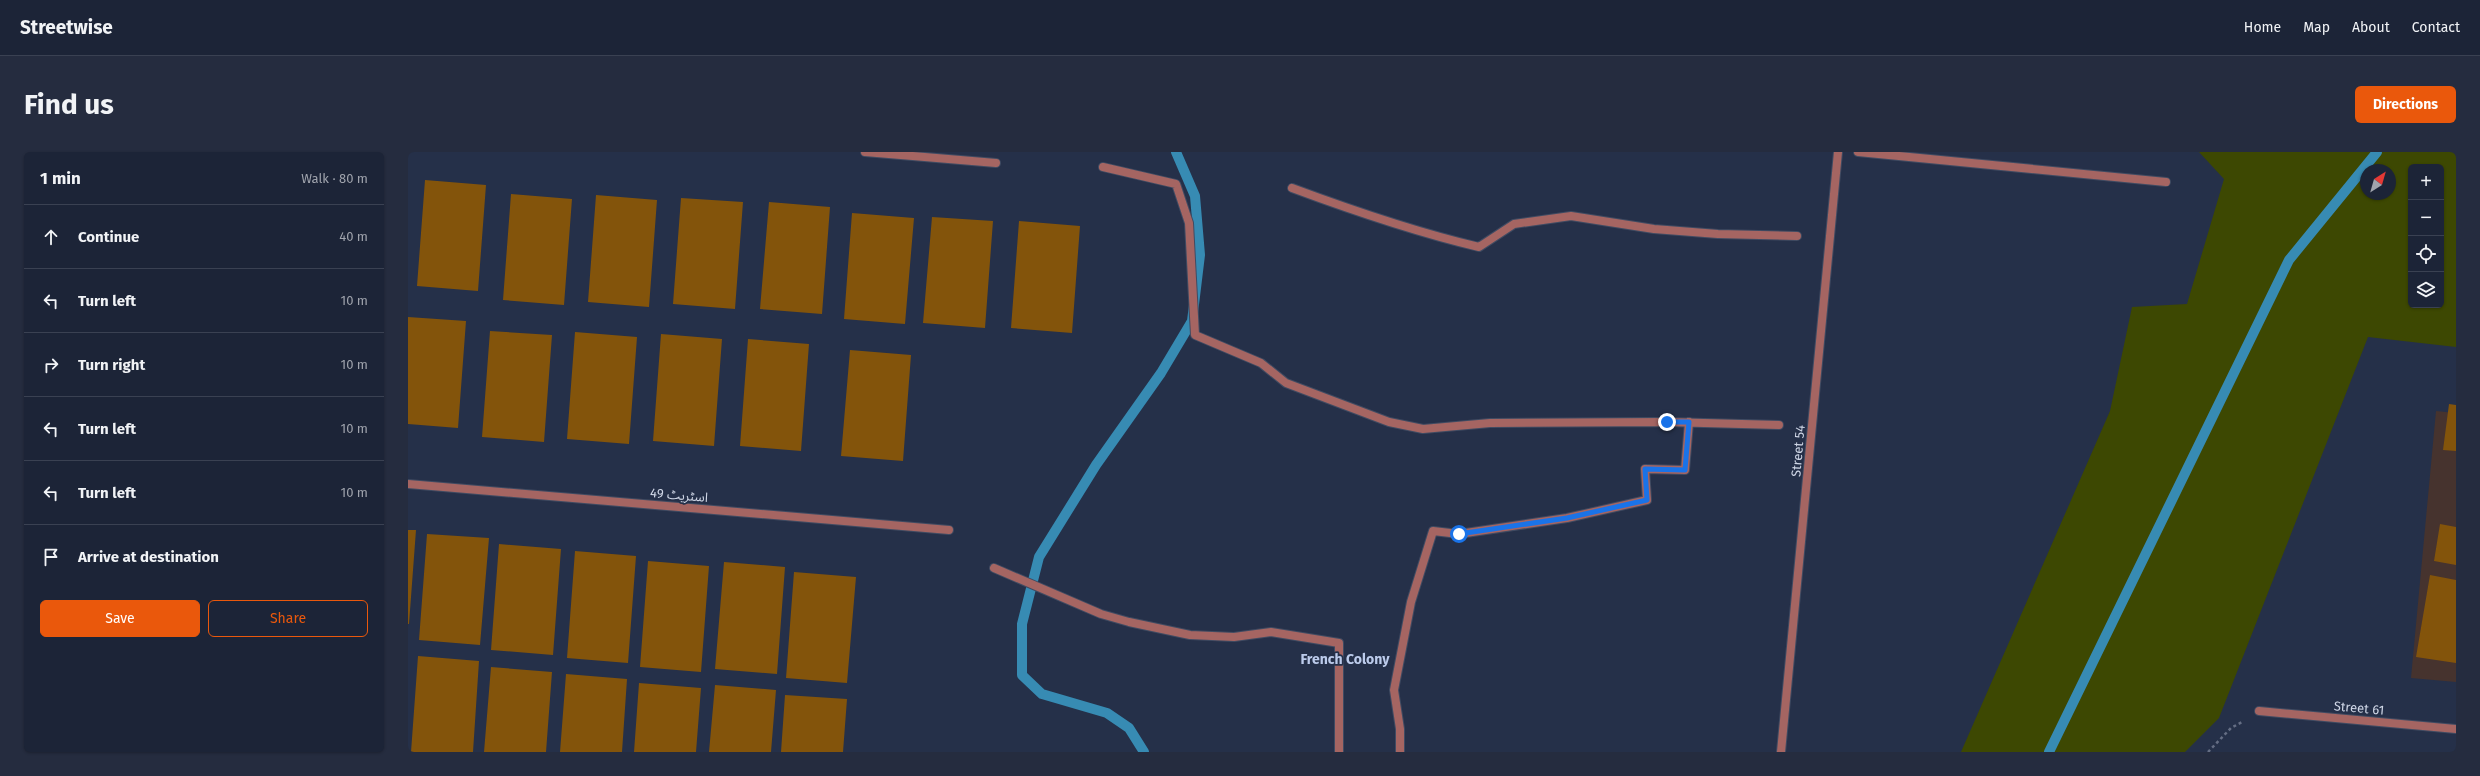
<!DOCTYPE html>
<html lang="en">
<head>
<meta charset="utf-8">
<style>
	body { margin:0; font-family:"Fira Sans","Noto Sans Arabic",sans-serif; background:#252c3f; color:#f1f3f6 }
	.controls { position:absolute; right:12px; top:12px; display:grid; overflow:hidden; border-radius:6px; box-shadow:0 1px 3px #0004 }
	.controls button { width:36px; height:36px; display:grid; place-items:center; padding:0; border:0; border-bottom:1px solid #3a4152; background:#1c2437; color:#f1f3f6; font:20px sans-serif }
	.compass { position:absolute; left:1952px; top:12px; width:36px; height:36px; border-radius:50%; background:#1c2437; box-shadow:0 1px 3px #0004; rotate:37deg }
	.stop { position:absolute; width:12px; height:12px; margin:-9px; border:3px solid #1a73e8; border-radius:50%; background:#fff }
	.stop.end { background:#1a73e8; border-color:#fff; box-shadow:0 1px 4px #0008 }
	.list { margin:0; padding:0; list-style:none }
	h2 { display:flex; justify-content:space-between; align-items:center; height:52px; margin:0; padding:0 16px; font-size:17px }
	h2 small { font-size:13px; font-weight:400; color:#a0a4ad }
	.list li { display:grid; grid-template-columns:26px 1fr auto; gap:12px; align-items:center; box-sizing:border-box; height:64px; padding:0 16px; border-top:1px solid #3a4152 }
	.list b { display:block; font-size:15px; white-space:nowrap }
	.list em { font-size:13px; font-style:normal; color:#a0a4ad }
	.actions { display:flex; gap:8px; padding:12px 16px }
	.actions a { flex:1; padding:9px 0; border:1px solid #ea580c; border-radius:6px; text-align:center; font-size:14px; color:#ea580c }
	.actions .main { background:#ea580c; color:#fff }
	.icon { flex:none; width:22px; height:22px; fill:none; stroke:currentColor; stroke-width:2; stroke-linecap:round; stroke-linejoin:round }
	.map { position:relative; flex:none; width:2048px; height:600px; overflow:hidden; border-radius:6px }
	header { display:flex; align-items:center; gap:24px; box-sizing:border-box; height:56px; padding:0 20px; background:#1c2437; border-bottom:1px solid #3a4152 }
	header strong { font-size:19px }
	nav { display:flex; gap:22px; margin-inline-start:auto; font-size:14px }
	.intro { display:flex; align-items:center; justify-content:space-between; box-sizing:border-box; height:96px; padding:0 24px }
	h1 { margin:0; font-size:28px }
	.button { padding:10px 18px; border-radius:6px; background:#ea580c; color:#fff; font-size:14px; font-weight:700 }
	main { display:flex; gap:24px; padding:0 24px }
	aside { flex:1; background:#1c2437; border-radius:6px; box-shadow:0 1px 3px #0004 }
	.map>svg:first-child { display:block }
	.commercial { fill:#46332e }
	.green { fill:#3d4802; fill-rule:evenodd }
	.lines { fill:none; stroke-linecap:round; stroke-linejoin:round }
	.stream { stroke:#378bb3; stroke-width:10 }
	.building { fill:#83540b }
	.street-casing { stroke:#404b62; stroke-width:10 }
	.path { stroke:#656e84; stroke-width:2.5; stroke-dasharray:3 3; stroke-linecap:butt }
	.street { stroke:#a56562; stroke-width:8 }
	.route { stroke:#1a73e8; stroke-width:5 }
	.labels { text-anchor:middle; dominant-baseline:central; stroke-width:3.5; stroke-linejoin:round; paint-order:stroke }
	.street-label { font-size:13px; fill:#d0d7e7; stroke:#253049 }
	.neighbourhood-label { font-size:14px; font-weight:bold; fill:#bccbeb; stroke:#253049 }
</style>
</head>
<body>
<header>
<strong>Streetwise</strong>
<nav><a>Home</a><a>Map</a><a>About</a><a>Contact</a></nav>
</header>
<div class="intro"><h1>Find us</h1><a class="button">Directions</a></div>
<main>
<aside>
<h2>1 min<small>Walk · 80 m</small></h2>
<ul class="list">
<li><svg class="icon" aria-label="ahead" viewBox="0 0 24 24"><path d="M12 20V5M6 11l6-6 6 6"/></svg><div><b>Continue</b></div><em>40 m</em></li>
<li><svg class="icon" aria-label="left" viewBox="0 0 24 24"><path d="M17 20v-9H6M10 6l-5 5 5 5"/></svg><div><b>Turn left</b></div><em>10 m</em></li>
<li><svg class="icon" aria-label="right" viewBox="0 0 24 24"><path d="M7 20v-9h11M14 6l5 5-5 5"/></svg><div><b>Turn right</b></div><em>10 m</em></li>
<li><svg class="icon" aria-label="left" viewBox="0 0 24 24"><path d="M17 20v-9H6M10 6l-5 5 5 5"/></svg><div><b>Turn left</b></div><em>10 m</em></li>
<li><svg class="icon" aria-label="left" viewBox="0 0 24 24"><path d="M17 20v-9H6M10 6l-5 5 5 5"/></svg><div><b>Turn left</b></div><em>10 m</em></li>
<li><svg class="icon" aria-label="arrive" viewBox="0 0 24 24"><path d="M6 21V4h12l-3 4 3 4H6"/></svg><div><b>Arrive at destination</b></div></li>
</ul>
<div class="actions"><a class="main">Save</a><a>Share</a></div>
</aside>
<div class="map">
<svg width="2048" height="600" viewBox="0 0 2048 600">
	<rect width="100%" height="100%" fill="#253049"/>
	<!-- commercial -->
	<path class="commercial" d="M 2028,259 L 2048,261 L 2048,530 L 2003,526 Z"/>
	<!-- green -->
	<path class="green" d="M 1791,0 L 2048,0 L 2048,195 L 1960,185 L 1811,566 L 1777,600 L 1553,600 L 1702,259 L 1724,155 L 1779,152 L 1816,27 ZM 2003,15 L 2033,15 L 2033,153 L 2003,153 ZM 1958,18 L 1982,18 L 1982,42 L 1958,42 Z"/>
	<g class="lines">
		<!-- stream -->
		<path class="stream" d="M 736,600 L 721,576 L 699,561 L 634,542 L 614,523 L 614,472 L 631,405 L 688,313 L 753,221 L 784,169 L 792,103 L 787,44 L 768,0
			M 1641,600 L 1881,108 L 1969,0"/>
	</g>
	<!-- building -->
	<path class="building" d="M 17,28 L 78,33 L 70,139 L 9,134 Z
		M 103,42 L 164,47 L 156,153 L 95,148 Z
		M 188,43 L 249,48 L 241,155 L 180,150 Z
		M 273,46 L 335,50 L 327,157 L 265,152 Z
		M 361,50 L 422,55 L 414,162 L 352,157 Z
		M 444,61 L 506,66 L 497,172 L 436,167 Z
		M 524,65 L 585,69 L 577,176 L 515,171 Z
		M 611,69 L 672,74 L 664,181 L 603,176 Z
		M 0,165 L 58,169 L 50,276 L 0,272 Z
		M 82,179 L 144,183 L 136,290 L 74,285 Z
		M 167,180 L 229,185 L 221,292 L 159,287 Z
		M 253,182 L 314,187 L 306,294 L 245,289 Z
		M 340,187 L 401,192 L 393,299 L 332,294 Z
		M 442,198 L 503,203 L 495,309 L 433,304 Z
		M 2041,252 L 2048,253 L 2048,299 L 2035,298 Z
		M 2032,372 L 2048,375 L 2048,413 L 2026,409 Z
		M 0,378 L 8,378 L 1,472 L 0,472 Z
		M 19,382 L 81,386 L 72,493 L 11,488 Z
		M 91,392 L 153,397 L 145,503 L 83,498 Z
		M 167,399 L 228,404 L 220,511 L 159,506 Z
		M 240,409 L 301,414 L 293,520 L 232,515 Z
		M 316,410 L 377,415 L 369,522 L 307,517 Z
		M 386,420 L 448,425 L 439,531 L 378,526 Z
		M 2022,423 L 2048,428 L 2048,511 L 2008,505 Z
		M 10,504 L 71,509 L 65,600 L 3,600 Z
		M 83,515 L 144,520 L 138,600 L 76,600 Z
		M 158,522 L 219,527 L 214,600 L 152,600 Z
		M 231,531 L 293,536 L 288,600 L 226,600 Z
		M 307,533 L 368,538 L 363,600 L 301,600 Z
		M 377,543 L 439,547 L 435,600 L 373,600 Z"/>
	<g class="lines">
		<defs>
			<path id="street" d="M 457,0 L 588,11
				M 1450,0 L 1758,30
				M 695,15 L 768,32 L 781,71 L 787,183 L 853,211 L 878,231 L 981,270 L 1015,277 L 1082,271 L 1259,270 L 1371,273
				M 884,36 C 946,59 1007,80 1071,95 L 1106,72 L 1163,64 L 1246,77 L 1310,82 L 1389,84
				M 0,332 L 541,378
				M 586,416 L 693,462 L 721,470 L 782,483 L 826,485 L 863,480 L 931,491 L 931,600
				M 1851,559 L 2048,577
				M 992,600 L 992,577 L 986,538 L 1003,450 L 1025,379 L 1051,382 L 1159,366 L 1239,348 L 1237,317 L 1277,318 L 1281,270
				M 1373,600 L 1430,0"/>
		</defs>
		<!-- street casing -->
		<use href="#street" class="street-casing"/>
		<!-- path -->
		<path class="path" d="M 1800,600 L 1823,576 L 1834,570"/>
		<!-- street -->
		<use href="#street" class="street"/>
	</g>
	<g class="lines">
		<!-- route -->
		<path class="route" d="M 1051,382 L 1159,366 L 1239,348 L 1237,317 L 1277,318 L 1281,270 L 1259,270"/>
	</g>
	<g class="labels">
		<!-- street labels -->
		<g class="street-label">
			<text transform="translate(1390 299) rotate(-85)">Street 54</text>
			<text transform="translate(271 343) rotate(5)">اسٹریٹ 49</text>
			<text transform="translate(1951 556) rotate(5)">Street 61</text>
		</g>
		<!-- neighbourhood labels -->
		<g class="neighbourhood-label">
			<text x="937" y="507">French Colony</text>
		</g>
	</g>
</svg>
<div class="controls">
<button>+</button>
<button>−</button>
<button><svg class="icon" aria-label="locate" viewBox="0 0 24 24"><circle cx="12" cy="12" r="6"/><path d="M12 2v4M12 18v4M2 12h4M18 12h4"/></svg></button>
<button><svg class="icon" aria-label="layers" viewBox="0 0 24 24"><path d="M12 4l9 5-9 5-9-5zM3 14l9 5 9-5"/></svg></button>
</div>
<svg class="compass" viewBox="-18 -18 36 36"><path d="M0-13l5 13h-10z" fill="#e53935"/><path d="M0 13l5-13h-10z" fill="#a0a4ad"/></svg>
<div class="stop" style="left:1051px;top:382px"></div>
<div class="stop end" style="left:1259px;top:270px"></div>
</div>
</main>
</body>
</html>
